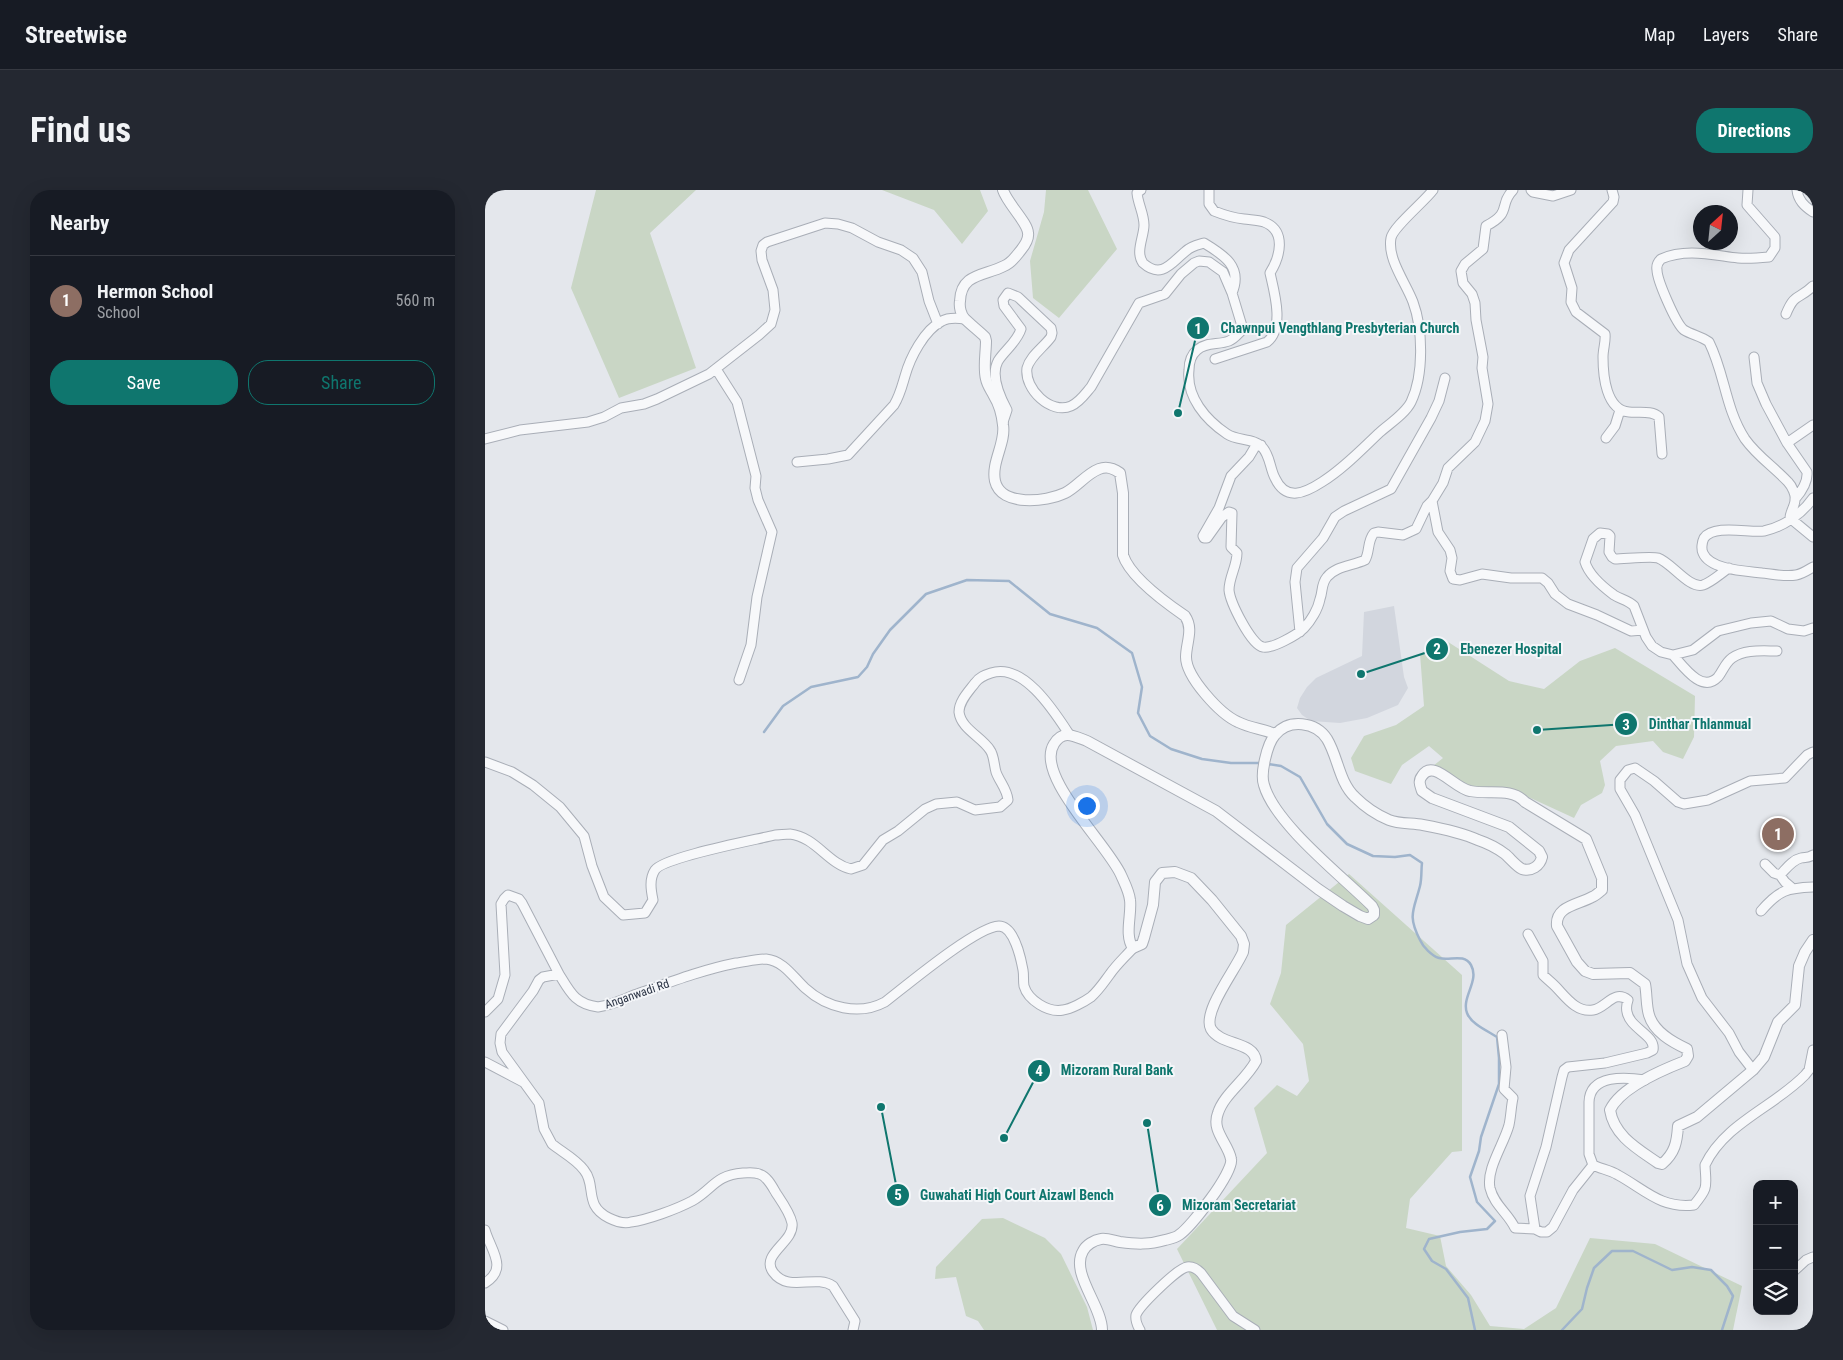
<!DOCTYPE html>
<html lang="en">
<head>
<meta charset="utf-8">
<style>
	body { margin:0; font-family:"Roboto Condensed",sans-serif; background:#242831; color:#f1f3f6 }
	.controls { position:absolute; right:15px; bottom:15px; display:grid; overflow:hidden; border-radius:10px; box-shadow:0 5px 20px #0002 }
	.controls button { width:45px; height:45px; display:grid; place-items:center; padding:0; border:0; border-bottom:1px solid #363941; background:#171b24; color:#f1f3f6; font:25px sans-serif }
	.compass { position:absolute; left:1208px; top:15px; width:45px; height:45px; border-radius:50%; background:#171b24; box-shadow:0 5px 20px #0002; rotate:27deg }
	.you { position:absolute; left:601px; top:615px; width:18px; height:18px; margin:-12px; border:4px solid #fff; border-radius:50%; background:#1a73e8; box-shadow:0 0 0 8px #1a73e833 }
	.badge { display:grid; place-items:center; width:32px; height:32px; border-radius:50%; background:#0f766e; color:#fff; font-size:16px; font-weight:700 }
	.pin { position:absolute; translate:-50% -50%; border:2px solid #fff; box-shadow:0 1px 5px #0006 }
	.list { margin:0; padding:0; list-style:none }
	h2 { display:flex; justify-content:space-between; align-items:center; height:65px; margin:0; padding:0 20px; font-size:21px }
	h2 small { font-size:16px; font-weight:400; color:#9ea1a6 }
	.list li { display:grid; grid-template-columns:32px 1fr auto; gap:15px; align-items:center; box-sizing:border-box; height:90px; padding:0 20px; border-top:1px solid #363941 }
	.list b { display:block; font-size:19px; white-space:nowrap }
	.list p { margin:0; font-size:16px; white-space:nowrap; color:#9ea1a6 }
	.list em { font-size:16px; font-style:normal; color:#9ea1a6 }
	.actions { display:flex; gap:10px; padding:15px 20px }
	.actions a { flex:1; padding:11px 0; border:1px solid #0f766e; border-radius:20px; text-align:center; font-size:18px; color:#0f766e }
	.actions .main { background:#0f766e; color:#fff }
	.icon { flex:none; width:28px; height:28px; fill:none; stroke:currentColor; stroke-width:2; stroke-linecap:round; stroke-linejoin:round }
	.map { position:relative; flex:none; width:1328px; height:1140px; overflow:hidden; border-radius:20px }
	header { display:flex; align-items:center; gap:30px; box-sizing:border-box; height:70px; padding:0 25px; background:#171b24; border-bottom:1px solid #363941 }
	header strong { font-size:24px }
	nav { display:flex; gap:28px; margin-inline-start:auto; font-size:18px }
	.intro { display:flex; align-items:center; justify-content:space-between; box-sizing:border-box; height:120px; padding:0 30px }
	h1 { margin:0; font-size:35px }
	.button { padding:12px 22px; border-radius:20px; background:#0f766e; color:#fff; font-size:18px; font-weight:700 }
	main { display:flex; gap:30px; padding:0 30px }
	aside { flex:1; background:#171b24; border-radius:20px; box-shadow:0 5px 20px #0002 }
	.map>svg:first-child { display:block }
	.built { fill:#d2d6de }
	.green { fill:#c9d6c5 }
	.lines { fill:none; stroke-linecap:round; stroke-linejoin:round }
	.stream { stroke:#9fb4cc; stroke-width:2.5 }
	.minor-casing { stroke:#a9aeb7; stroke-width:11 }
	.tertiary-casing { stroke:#a9aeb7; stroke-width:12 }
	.minor { stroke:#f7f8fa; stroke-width:9 }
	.tertiary { stroke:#f7f8fa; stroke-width:10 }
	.labels { text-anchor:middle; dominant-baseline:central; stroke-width:4; stroke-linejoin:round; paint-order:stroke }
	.street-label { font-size:12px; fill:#2b3445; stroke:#f4f6f9 }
	.leader { fill:none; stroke:#0f766e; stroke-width:2 }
	.callout-dot { fill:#0f766e; stroke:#f4f6f9; stroke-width:2 }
	.mark-label { font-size:15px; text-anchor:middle; font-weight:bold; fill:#fff }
	.callout-label { font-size:14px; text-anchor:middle; font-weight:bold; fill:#0f766e; stroke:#f4f6f9; stroke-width:4; stroke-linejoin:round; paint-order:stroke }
</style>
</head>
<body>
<header>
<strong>Streetwise</strong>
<nav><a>Map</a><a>Layers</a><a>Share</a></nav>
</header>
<div class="intro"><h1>Find us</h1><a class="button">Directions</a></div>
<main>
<aside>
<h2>Nearby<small></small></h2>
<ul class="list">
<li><span class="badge" style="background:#8d6e63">1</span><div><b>Hermon School</b><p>School</p></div><em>560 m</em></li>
</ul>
<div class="actions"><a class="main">Save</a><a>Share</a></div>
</aside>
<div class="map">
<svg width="1328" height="1140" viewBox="0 0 1328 1140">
	<rect width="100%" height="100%" fill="#e4e7ec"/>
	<!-- built -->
	<path class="built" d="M 909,416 L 919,487 L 923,498 L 913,515 L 882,528 L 855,533 L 826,531 L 817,525 L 812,518 L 815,508 L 822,497 L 831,488 L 877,466 L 879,422 Z
		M 1304,635 L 1308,655 L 1297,657 L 1295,649 L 1282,652 L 1280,639 Z"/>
	<!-- green -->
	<path class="green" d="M 111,0 L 211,0 L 165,43 L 211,178 L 134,208 L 86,98 Z
		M 397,0 L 495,0 L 503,21 L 477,54 L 449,20 Z
		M 561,0 L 603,0 L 632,59 L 574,128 L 548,108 L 545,71 L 559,22 Z
		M 960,450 L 1024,491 L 1059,499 L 1095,471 L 1130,458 L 1210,506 L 1209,547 L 1198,569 L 1178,562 L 1168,551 L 1131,556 L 1115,571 L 1120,595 L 1117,603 L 1096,615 L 1089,628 L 1028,600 L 982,598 L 948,576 L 958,568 L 944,556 L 917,575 L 906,594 L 870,581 L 866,568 L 879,546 L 911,535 L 939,516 L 935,464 Z
		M 864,684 L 977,785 L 977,961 L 967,962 L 925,1009 L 921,1038 L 955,1046 L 961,1076 L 986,1105 L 1005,1136 L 1039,1139 L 1071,1118 L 1105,1048 L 1170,1054 L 1257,1096 L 1248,1140 L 732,1140 L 692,1059 L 782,963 L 769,918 L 792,895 L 812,906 L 824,891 L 818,854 L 785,814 L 796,783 L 801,735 Z
		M 518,1028 L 560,1048 L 576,1064 L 602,1117 L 608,1140 L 499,1140 L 493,1131 L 481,1126 L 471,1087 L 450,1089 L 451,1077 L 497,1029 Z"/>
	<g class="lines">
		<!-- stream -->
		<path class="stream" d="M 279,542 L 298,516 L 326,497 L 373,487 L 382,477 L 388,464 L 405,440 L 441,404 L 482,390 L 524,391 L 565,424 L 612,438 L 647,463 L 657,497 L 653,523 L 665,546 L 686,559 L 717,569 L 746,573 L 777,573
			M 783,574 L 796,576 L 815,587 L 842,634 L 862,654 L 888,666 L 910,667 L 925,665 L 937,673 C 936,680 937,688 935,696 C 929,720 922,725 935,750 C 938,757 947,766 954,768 C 965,771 979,763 986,775 C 995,791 976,807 982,823 C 986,834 1003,841 1012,847 L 1014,868 L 1014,894 L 996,947 L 994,961 L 985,987 L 992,1012 L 1010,1031 L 1002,1039 L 975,1042 L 944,1049 L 939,1059 L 947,1071 L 961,1079 L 983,1108 L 990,1140
			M 1077,1140 L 1097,1119 L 1102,1098 L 1109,1078 L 1127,1061 L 1148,1061 L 1187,1080 L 1207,1077 L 1226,1080 L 1242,1096 L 1248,1106 L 1237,1140"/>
		<defs>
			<path id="minor" d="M 656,0 L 652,3 C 653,14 659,24 659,35 C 659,47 650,62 658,73 C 677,90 687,72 701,61 C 706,56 712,55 719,53 C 739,65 758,77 747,103
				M 724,0 L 724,14 L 729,21 C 739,25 749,28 759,29 C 766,30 773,30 779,32 C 802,41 795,67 785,83 C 789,101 800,138 782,152 L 730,169
				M 1046,0 L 1048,2 L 1068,6 L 1086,0
				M 1127,0 L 1129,7 L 1128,12 L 1084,60 L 1079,73 L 1087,98 L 1086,112 L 1091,122 L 1120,144 C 1121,151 1118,159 1118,167 C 1118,186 1121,220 1144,222 C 1154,223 1167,220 1174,227 L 1177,264
				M 1263,0 L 1262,15 L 1290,47 L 1290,58 L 1284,67 C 1274,68 1263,69 1253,68 C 1227,65 1201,58 1176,69 C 1173,72 1171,75 1172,80 C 1172,90 1191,134 1199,140 C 1207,145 1216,146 1224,152 C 1240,184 1240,218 1260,249 C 1272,266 1289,277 1303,292 C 1307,296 1311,305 1310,310 C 1310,316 1305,322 1305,328
				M 1312,0 C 1313,10 1319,16 1328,22
				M 1301,124 C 1310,102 1314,110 1328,96
				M 1269,167 L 1272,193 L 1281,214 L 1302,253 L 1322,282 C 1323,292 1316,302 1310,309
				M 231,179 L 252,212 L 271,286 L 270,298 L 273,310 L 287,342 L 272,407 L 266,455 L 254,490
				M 518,232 L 522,220 C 515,207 505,186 513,171 C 520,160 532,152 536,139 L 519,116 L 518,110 L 523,103 L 533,107 L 566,138 L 567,143 L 566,147 C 559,157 545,166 542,178 C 539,199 566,225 586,216 C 595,212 600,204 606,197 L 654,113 L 680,104 L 696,84 L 709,73 L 714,71 L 724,72 L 738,82 L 747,103 L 757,136 L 756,141 C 752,145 749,149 744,151 C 734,155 720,152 712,160 C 706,165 704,173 704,180 C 701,207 721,230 742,244 C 752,251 769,248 777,257 C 785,265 785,279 790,288 C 801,312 820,303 837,292 C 858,279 876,260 894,243 C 904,234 920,224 926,212 C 939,185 938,139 928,112 C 921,93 902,69 906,48 C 908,37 939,12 948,0
				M 1121,248 L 1130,236 L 1135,220
				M 0,249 L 35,240 L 103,232 L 119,227 L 136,218 L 159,214 L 172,209 L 224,184 L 274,145 L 286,134 L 290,120 L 288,100 L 277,70 L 276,61 L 278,55 L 282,52 L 340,33 L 353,34 L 367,38 L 393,52 L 416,60 L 428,68 L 437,82 L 444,111 L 453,134
				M 1302,253 L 1328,235
				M 776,255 L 770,257 L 764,267 L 746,286 L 734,318 L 718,346 L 719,348 L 722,348 L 737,327 L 744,322 L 747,323 L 746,357 L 752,363 C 752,376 744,387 744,400 C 745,412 766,455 778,457 C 787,459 812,445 819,438 C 826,431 833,419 835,409 C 838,401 836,394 842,387 C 851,376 867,376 880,370 C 885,362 882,351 889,343 L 893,342 L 918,345 L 931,339 L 942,316 L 947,311 L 958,293 L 963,278 L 990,252 L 1000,231 L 1003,214 L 997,178 L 998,167 L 991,130 L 990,113 L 987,104 L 978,93 L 976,81 L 980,74 L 998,59 L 1001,36 C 1028,22 1013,15 1028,0
				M 312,272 L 343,269 L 363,265 L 409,215 C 415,205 417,196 420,186 C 425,168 439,140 457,131 C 464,127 473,128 480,129
				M 1328,308 C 1317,324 1298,337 1279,341 C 1264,343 1229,334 1219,348 C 1217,352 1216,359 1218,363 C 1225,380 1261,381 1277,383 C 1287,384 1300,387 1311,385 C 1317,384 1323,380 1328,377
				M 947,311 L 953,342 L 965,360 L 967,368 L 965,381 L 968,389 L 975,390 L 997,384 L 1026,388 L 1057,388 L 1063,393 L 1070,404 L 1083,414 L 1112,425 L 1146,441 L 1158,440
				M 1305,328 L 1328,347
				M 1244,378 C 1236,383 1227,392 1218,395 C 1204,399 1187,373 1173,368 C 1166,366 1139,369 1130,369 L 1127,367 L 1124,362 L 1125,346 L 1123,344 L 1115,343 L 1108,349 L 1100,372 C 1104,385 1118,397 1129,405 C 1135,409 1143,410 1149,416 L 1161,447 L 1167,456 L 1176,462 L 1188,465 L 1208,460 L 1233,441 L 1266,433 L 1286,431 L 1303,439 L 1319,441 L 1328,438
				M 815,442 L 810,392 L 812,378 L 838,348 L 850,327 L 859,321 L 906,299 L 946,228 L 954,211 L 960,188
				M 1188,465 C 1198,476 1217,504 1233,487 C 1238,481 1240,473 1247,468 C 1260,459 1277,461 1292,461
				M 0,572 L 27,582 L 48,595 L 75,617 L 99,646 L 107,676 L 119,707 L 138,725 L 160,723 L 168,710 C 166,700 164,689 170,680 C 179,667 270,650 290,645 C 295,645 300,644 305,644 C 331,647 343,674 366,679 L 378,675 L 398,650 L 413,641 L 440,619 L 451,614 L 472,612 L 490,620 L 515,617 L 523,610 C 522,599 514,591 511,582 C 509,575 509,565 505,560 C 497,547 476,539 474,522 C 474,511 484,501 490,493 C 494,487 500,485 506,483 C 538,472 569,521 584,544
				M 1280,674 L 1289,683 L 1295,685 L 1300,692 L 1307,698
				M 1295,685 C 1301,679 1307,670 1316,668 C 1321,667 1323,668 1328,665
				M 1276,721 C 1294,700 1302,698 1328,697
				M 1043,744 L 1058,771 L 1058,785 C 1062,789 1066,792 1070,796 C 1080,806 1091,823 1108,820 C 1121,818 1129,799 1143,810 C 1142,813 1141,818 1142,822 C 1145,839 1171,845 1168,860 L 1162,863 L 1120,873 L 1083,877 L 1079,880 L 1077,887 L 1061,957 L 1045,1006 L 1050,1039 L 1056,1042 L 1062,1042 L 1068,1037 L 1088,1000 L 1108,975 L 1104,964 L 1104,912 C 1105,884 1141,887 1160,890
				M 0,822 L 13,809 L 20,785 L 16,714 L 19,709 L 23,705 L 34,709 L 37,713 L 74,784
				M 1017,845 L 1021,877 L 1019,899 L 1028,908 C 1026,917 1026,926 1024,935 C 1019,954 1001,979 1005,998 C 1009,1015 1023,1023 1030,1038 L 1050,1039
				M 0,872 L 38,892
				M 1268,880 L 1254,862 L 1244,843 L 1217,808 L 1202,774 L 1193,730 L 1150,625 L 1135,599 L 1135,590 L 1143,580 L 1150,578 L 1169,591 L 1193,612 L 1199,614 L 1223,610 L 1265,591 L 1300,588 L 1322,565 L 1328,562
				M 1108,975 C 1116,979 1125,980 1133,985 C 1159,999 1176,1019 1209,1015 C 1224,997 1221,997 1220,975 C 1240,933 1289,917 1320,885 L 1324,880 L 1328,860
				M 0,1040 C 5,1059 24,1078 0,1093
				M 1309,1081 L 1321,1070 L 1328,1067
				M 0,1131 L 18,1140
				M 368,1140 L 370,1131 L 348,1096 C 330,1084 303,1103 288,1082 C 275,1064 310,1052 307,1033 C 305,1023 297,1012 291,1003 C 287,996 282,986 274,984 C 269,982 263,983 258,983 C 230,985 228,999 207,1011 C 192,1019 162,1030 146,1032 C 139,1034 130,1031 124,1028 C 98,1015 112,996 99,980 C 91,969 77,962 67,954 L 59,939 L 54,913 L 17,862 L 15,853 L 16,844 L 48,801 L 54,790 L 58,787 L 74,784 C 85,802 90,814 113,817 C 126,815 138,810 149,805 C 183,793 216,780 251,773 C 260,772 271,769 281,769 C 299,771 308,787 320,798 C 342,818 374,826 400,812 C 422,795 491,737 514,736 C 529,736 536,769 538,780 C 539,785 538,791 539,796 C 543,810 563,823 578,820 C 586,819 599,812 606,807 C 614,800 619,792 625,784 C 632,774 640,767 648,758
				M 655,1140 C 652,1135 650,1131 651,1125 C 654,1116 693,1078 702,1077 C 708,1076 712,1079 716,1083 L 748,1126 L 770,1140"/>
			<path id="tertiary" d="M 518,0 C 522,13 543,33 543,43 C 544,49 540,55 536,60 C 531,66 527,73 519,76 C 500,86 476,83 475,111 C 474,117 476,125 480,129 C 486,135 494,141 500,147 L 501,151 C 501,163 498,177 501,189 C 502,195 506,200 509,206 C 514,214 517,225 518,235 C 521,253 506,272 510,291 C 516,317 561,312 580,303 C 592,297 601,284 614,279 C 622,276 628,278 635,283 L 638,303 L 638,365 C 645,387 681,413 700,426 C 709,439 701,453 701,467 C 701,487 735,524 753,532 C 765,538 778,539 790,544
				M 617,1140 C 617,1116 585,1083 598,1061 C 601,1055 609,1050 616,1049 C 622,1048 629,1051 635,1052 C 650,1054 664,1055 680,1050 C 684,1049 690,1048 694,1045 C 706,1037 749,982 746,969 C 743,953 726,941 733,923 C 739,904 761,890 771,871 C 769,851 736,856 726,839 C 717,822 751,779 758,762 L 759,754 L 756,746 L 727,710 L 706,688 L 690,682 L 677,683 L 670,692 L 668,715 L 659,748 L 657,754 L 648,758 C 639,745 647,724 645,710 C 644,701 639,692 636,685 C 623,655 549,585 569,554 C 578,539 589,546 602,551 L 731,621 L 833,699 L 858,716 L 875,726 L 883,729 L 889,725 L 889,720 L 887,716 C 857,686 790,634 779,595 C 775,584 782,554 790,545 C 804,528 831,532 842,549 C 853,567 854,592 870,607 C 879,616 892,625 904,630 C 914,634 927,633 938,635 C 954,638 978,643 993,650 C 1002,653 1012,658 1020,664 C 1025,668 1031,676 1037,679 C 1046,682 1055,676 1057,667 L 1054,661 L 1024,637 L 947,608 L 937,601 C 935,595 933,591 937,586 C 948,568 969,598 985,601 C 1004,605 1026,597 1040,612 L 1101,649 L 1117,688 L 1117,700 C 1113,703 1110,706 1107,707 C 1093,715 1070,716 1072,736 L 1092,772 L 1100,781 L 1108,784 L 1145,783 L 1160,794 C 1162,804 1161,815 1164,825 C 1169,842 1187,852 1202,859 L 1203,866 L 1200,871 C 1177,880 1136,897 1125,920 C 1129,946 1153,959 1173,973 L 1177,974 C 1190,963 1192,952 1193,936 L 1212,927 L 1268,880 L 1279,867 L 1293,832 L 1310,815 L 1314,776 L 1320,762 L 1328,750"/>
		</defs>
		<!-- minor casing -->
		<use href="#minor" class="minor-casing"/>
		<!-- tertiary casing -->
		<use href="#tertiary" class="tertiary-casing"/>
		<!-- minor -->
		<use href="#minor" class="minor"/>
		<!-- tertiary -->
		<use href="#tertiary" class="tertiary"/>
	</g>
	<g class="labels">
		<!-- street labels -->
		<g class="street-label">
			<text transform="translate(152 804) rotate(-19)">Anganwadi Rd</text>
		</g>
	</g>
	<!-- callouts -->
	<path class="leader" d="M693 223L713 138M876 484L952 459M1052 540L1141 534M519 948L554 881M396 917L413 1005M662 933L675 1015"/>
	<g class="callout-dot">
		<circle cx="693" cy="223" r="5"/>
		<circle cx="876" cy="484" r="5"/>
		<circle cx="1052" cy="540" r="5"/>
		<circle cx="519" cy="948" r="5"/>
		<circle cx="396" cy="917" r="5"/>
		<circle cx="662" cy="933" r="5"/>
		<circle cx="713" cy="138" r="12"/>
		<circle cx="952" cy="459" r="12"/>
		<circle cx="1141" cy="534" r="12"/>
		<circle cx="554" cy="881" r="12"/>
		<circle cx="413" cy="1005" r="12"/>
		<circle cx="675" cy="1015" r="12"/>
	</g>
	<g class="mark-label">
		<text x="713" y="144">1</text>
		<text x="952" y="464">2</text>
		<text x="1141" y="540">3</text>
		<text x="554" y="886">4</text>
		<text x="413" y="1010">5</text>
		<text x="675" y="1021">6</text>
	</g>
	<g class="callout-label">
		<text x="855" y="143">Chawnpui Vengthlang Presbyterian Church</text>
		<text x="1026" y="464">Ebenezer Hospital</text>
		<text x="1215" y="539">Dinthar Thlanmual</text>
		<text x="632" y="885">Mizoram Rural Bank</text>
		<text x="532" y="1010">Guwahati High Court Aizawl Bench</text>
		<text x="754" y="1020">Mizoram Secretariat</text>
	</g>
</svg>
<div class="controls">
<button>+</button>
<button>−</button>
<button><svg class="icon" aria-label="layers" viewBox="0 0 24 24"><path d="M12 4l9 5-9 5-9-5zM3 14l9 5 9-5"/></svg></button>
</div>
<svg class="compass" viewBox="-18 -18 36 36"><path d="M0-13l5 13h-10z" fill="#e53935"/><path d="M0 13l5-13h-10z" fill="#9ea1a6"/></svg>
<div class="you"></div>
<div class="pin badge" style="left:1293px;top:644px;background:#8d6e63">1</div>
</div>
</main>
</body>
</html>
